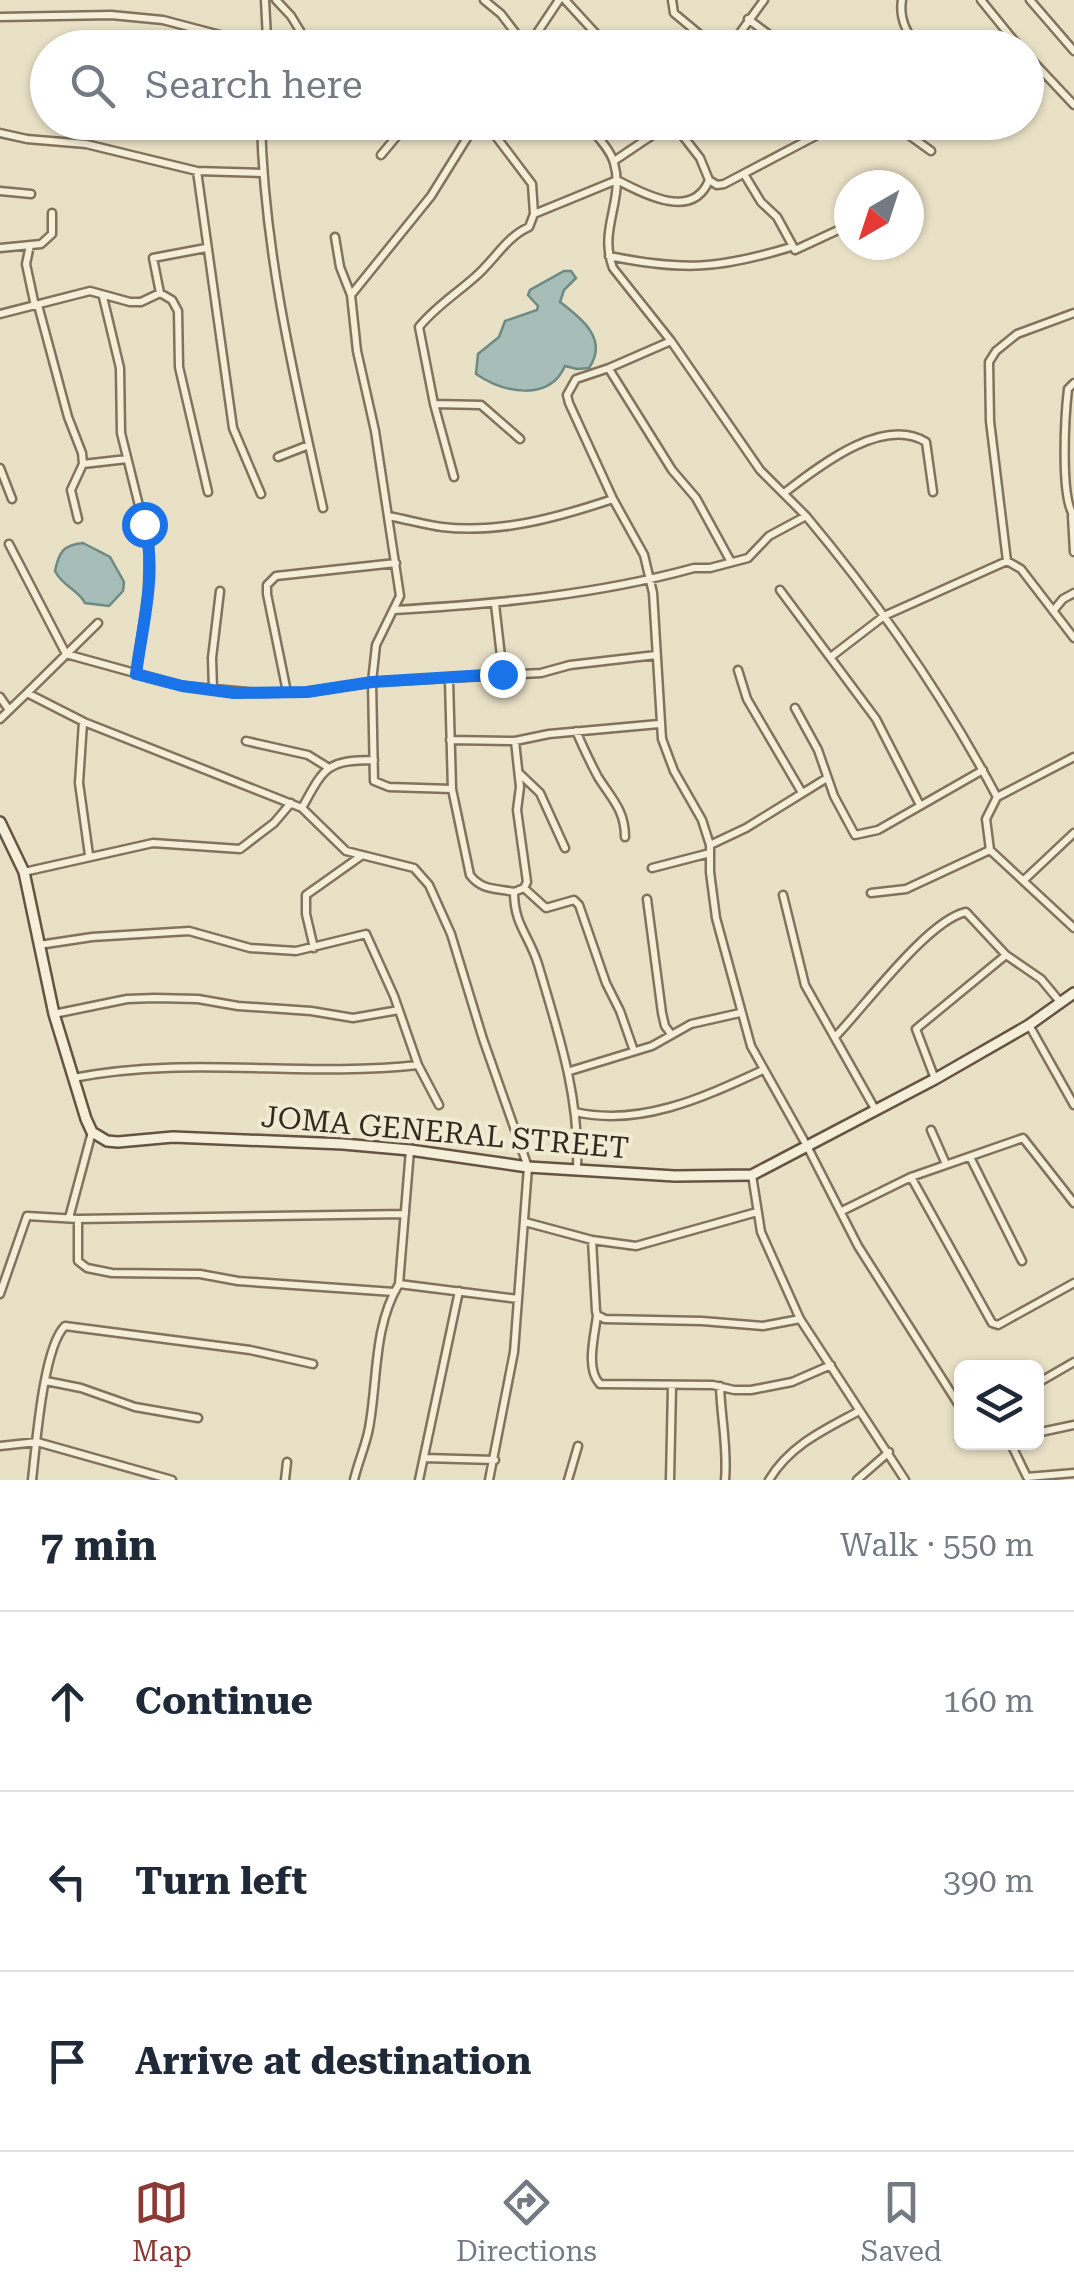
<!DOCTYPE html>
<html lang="en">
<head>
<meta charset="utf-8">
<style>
	body { margin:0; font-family:"Roboto Serif",serif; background:#f6f6f7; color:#1f2937 }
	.controls { position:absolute; right:30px; bottom:30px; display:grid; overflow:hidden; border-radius:15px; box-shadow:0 2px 8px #0004 }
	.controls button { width:90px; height:90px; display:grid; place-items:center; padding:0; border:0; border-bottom:2px solid #e0e1e3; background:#fff; color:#1f2937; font:50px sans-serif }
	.compass { position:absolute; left:834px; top:170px; width:90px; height:90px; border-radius:50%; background:#fff; box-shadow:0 2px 8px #0004; rotate:219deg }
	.stop { position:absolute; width:30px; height:30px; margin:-22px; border:8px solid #1a73e8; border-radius:50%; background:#fff }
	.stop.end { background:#1a73e8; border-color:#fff; box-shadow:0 2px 10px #0008 }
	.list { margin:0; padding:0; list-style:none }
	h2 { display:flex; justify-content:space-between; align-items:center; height:130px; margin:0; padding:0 40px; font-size:42px }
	h2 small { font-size:32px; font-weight:400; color:#747a83 }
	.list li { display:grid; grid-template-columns:65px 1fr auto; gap:30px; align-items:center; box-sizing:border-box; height:180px; padding:0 40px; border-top:2px solid #e0e1e3 }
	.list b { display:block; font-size:38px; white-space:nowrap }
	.list em { font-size:32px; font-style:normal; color:#747a83 }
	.icon { flex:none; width:55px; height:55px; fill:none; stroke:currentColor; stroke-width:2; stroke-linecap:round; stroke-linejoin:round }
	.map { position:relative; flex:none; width:1074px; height:1480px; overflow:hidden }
	.search { position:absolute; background:#fff; box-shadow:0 2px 8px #0004; left:30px; right:30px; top:30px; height:110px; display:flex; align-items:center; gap:25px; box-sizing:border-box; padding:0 35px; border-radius:55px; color:#747a83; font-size:38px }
	.sheet { height:670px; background:#fff }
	nav { display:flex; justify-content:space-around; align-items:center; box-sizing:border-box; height:140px; border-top:2px solid #e0e1e3; background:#fff; font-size:28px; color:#747a83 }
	nav a { display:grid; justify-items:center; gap:5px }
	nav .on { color:#8b3934 }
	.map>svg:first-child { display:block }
	.water { fill:#a7bdb8; stroke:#6e8a85; stroke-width:2.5 }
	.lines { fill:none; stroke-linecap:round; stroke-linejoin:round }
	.street-casing { stroke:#82735d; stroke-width:11 }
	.secondary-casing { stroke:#645441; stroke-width:14 }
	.street { stroke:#f5eed8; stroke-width:6 }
	.secondary { stroke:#f5eed8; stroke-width:9 }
	.route { stroke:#1a73e8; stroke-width:12 }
	.labels { text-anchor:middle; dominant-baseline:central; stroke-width:8; stroke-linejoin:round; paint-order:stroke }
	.street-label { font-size:30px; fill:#342b20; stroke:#f1ebd4 }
</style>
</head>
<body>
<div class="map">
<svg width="1074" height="1480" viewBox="0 0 1074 1480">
	<rect width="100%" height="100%" fill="#e9e1c6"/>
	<!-- water -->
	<path class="water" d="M 564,271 L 571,271 L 576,278 L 564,290 L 560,302 C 581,318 609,339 589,368 L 577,369 L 565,366 C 549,402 504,393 476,374 L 478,354 L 499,337 L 505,321 L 537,310 L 538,306 L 528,295 L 530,290 Z
		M 83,543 L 110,557 L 124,582 L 123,591 L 109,606 L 85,603 C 78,589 63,587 55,571 C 59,552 63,545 83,543 Z"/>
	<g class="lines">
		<defs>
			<path id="street" d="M 265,0 L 267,39
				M 276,0 L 291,16 L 305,39
				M 484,0 L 501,14 L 527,48
				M 565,0 L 609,48
				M 672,0 L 674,13 L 716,48
				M 902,0 C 899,18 907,35 920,48
				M 981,0 L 1020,48
				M 1030,0 L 1074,51
				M 0,17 L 111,15 L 163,20 L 235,39 L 315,40 L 343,48
				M 748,19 L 787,48
				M 199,48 L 201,30
				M 441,48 L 445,48
				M 527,48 L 559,0
				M 729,48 L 764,0
				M 992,48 L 1007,32
				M 1026,54 L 1074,105
				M 261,122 C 264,253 295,381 323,508
				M 485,122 L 532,184 L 534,214
				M 586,122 C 595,135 610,148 614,163 C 625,200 598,229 613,268 L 671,341 L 760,470 L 806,516
				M 891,122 L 931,151
				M 309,126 L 312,122
				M 0,133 L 27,139 L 86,144 L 197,171 L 263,173
				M 381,155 L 407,124 L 474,129
				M 614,161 L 672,122
				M 197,171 L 233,428 L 261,494
				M 744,174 L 761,202 L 777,217 L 795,250 L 849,225
				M 709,180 L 717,185 L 724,184 L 825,131
				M 0,191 L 31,194
				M 335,237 L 340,267 L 351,295
				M 30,245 L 26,264 L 35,306
				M 0,248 L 41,244 L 52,234 L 52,213
				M 609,256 C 683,271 719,269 791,247
				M 160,293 L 153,258 L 206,248
				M 103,297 L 120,368 L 121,433 L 149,546 L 148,594 L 136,674
				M 38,305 L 68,417 L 82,453 L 83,464 L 71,490 L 78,519
				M 0,314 L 90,291 L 130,302 L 141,302 L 160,293 L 172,300 L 178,311 L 179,367 L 208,492
				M 671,341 L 609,368 L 576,379 L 567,395 L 569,403 L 613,499 L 644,555 L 653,593 L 662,739 L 674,771 L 702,820 L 710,845 L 710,872 L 716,918 L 751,1046 L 807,1146 L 858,1246 L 962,1410
				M 609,369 L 672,470 L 696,498 L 731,562
				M 1074,383 L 1068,389 C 1065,415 1060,498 1074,516
				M 434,404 L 481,405 L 520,439
				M 278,457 L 309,445
				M 83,464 L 127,459
				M 0,468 L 12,499
				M 454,477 L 434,404 L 419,327 C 436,306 456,294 475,277 C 494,261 506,237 529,227 L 534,214 L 617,180 C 644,194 693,221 709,180 L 700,158 L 672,122
				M 784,493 C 817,468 882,415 926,442 L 933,492
				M 388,516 C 405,519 426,525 442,527 C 500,534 559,517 613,499
				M 1072,516 L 1074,552
				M 9,544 L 66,654 L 182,686 L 258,693 L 307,692 L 372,682 L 541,673 L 570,665 L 656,655
				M 1007,561 L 990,421 L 989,362 L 996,351 L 1017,334 L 1074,313
				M 780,590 L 876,719 L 920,805
				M 495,604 L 503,674
				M 394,610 C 495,604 596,595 694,568 L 710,568 L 748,558 L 769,536 L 806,516 C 878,602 944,697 997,797 L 986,819 L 990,850 L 1074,928
				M 1053,611 L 1063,599 L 1074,593
				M 832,656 L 884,616 L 1007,561 L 1021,569 L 1074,638
				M 738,670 L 747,699 L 801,791
				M 449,680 L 452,789 L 470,875 C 482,891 497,888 514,892
				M 213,689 L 212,658 L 220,591
				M 287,692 L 267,594 L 267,585 L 276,576 L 396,563
				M 27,693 L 98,623
				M 0,697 L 9,710
				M 795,708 L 818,750 L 834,796 L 855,835 L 878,830 L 983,770
				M 0,719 L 27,693 L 84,722 L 302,808 L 346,851 L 414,868 L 429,885 L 451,934 L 483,1039 L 528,1167 L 514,1352 L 489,1480
				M 83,722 L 79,783 L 89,855
				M 576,731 C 583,747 590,762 598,777 C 611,798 625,810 625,837
				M 450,740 L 515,741 L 549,734 L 659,724
				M 246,741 L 308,755 L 329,768
				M 515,741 L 520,787 L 517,810 L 527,882 L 524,888 L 514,892 C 514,925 529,935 538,964 C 558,1032 580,1097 577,1168
				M 519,773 L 540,793 L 565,848
				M 452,789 L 389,787 L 374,781 L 372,682 L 376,645 L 400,596 L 375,431 L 357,351 L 351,295 L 431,196 L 477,122
				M 997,797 L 1074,757
				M 302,808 C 324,768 326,760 374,760
				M 710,845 L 746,828 L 827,778
				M 652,868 L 710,853
				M 24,872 L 153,843 L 240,849 L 274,823 L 291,803
				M 1024,880 L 1074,833
				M 524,888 L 546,908 L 574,900 L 579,905 L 606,983 L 620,1011 L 634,1051
				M 871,893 L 906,889 L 990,850
				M 783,895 L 805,985 L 875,1109
				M 647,899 L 662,1013 L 665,1026 L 671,1034
				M 39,945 L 92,937 L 189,931 L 250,948 L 296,951 L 366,934 L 394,996 L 418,1065 L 439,1105
				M 314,948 L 306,914 L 306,895 L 361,856
				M 54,1014 L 127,999 L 155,998 L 198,999 L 238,1006 L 311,1011 L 353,1018 L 399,1010
				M 1029,1025 L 1074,1105
				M 835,1037 C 865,1006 928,920 966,912 L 1006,955
				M 570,1071 L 652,1046 L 691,1024 L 740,1013
				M 73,1078 C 189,1055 301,1078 418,1065
				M 935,1079 L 916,1029 L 1006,955 L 1041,979 L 1061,1003
				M 575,1112 C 641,1127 704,1097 763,1070
				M 931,1130 L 946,1164
				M 410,1150 L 399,1284 L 518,1299
				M 970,1157 L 1022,1261
				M 752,1175 L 761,1232 L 800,1319 L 905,1480
				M 911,1177 L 992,1323 L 998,1325 L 1074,1283
				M 842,1211 L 911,1177 L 1023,1138 L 1074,1203
				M 69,1218 L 92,1132
				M 78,1219 L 78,1261 L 87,1268 L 112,1273 L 200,1274 L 238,1281 L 394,1292
				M 525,1222 L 592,1240 L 636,1246 L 757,1212
				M 592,1240 L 596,1311 L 597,1315 L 605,1319 L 702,1321 L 763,1326 L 800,1319
				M 0,1294 L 27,1216 L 78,1219 L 405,1214
				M 597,1315 C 595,1335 585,1369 600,1384 L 713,1385 L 734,1390 L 751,1390 L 792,1382 L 831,1365
				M 46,1381 L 81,1388 L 135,1407 L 198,1418
				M 1036,1384 L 1074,1362
				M 720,1386 C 721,1419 728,1448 725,1480
				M 1036,1433 L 1074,1425
				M 1010,1442 L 1027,1477
				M 0,1446 L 37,1442 L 172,1480
				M 424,1458 L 495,1460
				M 1027,1477 L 1074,1473
				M 32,1480 C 36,1446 43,1347 65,1326 L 250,1350 L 313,1364
				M 285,1480 L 287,1462
				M 354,1480 C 358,1462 366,1445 369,1428 C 378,1380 373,1327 399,1284
				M 419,1480 L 459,1291
				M 568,1480 L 578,1446
				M 670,1480 L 672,1386
				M 769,1480 C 790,1445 824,1430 859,1411
				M 857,1480 L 889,1452"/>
			<path id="secondary" d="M 0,822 L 24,872 L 54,1014 L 86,1119 L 92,1132 L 107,1141 L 118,1142 L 173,1137 L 343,1144 L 410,1150 L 528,1167 L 675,1176 L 752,1175 L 935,1079 L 1029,1025 L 1074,993"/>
		</defs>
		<!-- street casing -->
		<use href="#street" class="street-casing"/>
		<!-- secondary casing -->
		<use href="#secondary" class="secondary-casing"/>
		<!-- street -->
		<use href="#street" class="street"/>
		<!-- secondary -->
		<use href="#secondary" class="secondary"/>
	</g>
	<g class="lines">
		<!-- route -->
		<path class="route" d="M 144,524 C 158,571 142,626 136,674 L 182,686 L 234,693 L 307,692 L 372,682 L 502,674"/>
	</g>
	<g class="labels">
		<!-- street labels -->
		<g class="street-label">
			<text transform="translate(445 1132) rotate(5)">JOMA GENERAL STREET</text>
		</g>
	</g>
</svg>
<div class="controls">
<button><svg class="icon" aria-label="layers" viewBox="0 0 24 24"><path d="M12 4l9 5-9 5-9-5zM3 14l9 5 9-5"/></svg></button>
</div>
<svg class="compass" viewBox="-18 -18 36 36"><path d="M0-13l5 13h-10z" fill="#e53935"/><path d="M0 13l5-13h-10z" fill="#747a83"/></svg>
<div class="stop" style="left:144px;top:524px"></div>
<div class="stop end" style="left:502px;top:674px"></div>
<div class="search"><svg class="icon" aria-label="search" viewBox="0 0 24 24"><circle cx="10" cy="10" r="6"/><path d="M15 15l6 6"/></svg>Search here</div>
</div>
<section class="sheet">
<h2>7 min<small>Walk · 550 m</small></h2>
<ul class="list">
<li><svg class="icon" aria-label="ahead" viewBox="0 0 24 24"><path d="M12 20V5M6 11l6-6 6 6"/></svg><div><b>Continue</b></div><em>160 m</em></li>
<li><svg class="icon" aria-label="left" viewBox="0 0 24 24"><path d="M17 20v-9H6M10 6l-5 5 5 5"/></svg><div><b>Turn left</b></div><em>390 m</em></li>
<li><svg class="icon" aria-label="arrive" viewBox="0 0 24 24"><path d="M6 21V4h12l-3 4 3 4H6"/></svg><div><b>Arrive at destination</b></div></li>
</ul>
</section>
<nav>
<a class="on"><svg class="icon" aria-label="map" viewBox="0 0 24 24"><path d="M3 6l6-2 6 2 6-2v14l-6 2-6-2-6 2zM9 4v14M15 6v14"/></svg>Map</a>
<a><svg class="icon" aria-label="directions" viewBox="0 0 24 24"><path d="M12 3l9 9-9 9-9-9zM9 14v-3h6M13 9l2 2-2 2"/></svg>Directions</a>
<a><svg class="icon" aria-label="saved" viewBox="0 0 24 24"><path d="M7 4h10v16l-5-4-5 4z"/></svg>Saved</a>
</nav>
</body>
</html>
